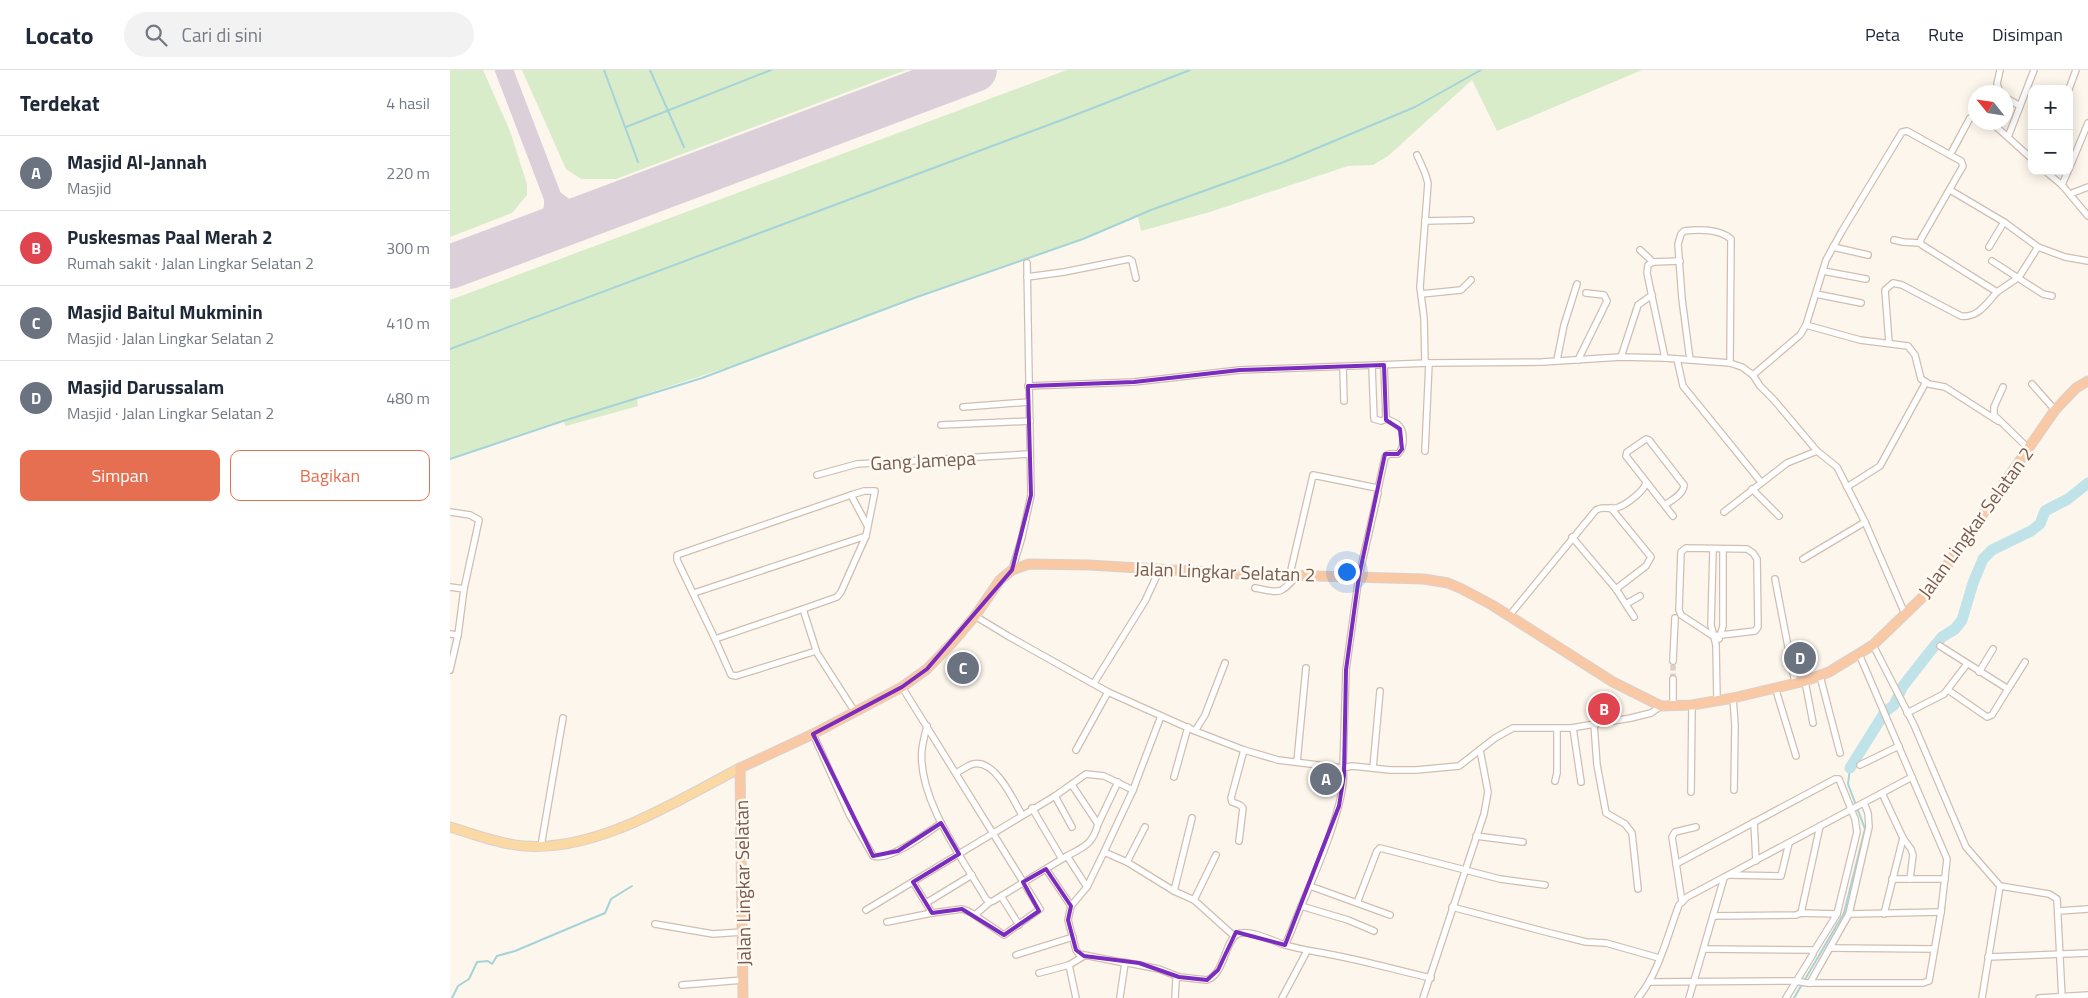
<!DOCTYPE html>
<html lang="id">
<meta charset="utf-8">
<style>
:root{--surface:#fff;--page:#f2f2f3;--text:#1f2937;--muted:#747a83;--line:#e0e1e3;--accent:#e76f51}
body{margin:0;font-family:"Titillium Web",sans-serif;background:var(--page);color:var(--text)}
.controls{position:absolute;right:15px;top:15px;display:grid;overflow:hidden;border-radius:10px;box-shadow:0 2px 12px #0003}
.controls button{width:45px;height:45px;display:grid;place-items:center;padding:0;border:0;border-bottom:1px solid var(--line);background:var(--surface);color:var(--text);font:25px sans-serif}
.compass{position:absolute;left:1518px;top:15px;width:45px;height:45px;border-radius:50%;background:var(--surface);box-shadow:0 2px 12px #0003;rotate:300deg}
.you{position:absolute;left:896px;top:501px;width:18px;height:18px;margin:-12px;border:4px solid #fff;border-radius:50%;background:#1a73e8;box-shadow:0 0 0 8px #1a73e833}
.badge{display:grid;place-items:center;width:32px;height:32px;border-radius:50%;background:var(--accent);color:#fff;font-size:16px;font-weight:700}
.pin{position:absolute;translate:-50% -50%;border:2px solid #fff;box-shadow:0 1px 5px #0006}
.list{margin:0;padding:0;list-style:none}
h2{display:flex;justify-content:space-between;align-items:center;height:65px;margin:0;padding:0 20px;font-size:21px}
h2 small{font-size:16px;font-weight:400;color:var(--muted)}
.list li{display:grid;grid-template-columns:32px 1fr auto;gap:15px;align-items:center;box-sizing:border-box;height:75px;padding:0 20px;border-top:1px solid var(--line)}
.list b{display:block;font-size:19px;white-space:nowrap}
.list p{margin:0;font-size:16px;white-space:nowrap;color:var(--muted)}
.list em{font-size:16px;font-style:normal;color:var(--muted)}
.actions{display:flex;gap:10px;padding:15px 20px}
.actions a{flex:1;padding:11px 0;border:1px solid var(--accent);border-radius:10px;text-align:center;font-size:18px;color:var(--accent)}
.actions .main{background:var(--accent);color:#fff}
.icon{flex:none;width:28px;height:28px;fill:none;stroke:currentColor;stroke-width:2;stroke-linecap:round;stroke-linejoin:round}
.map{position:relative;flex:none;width:1638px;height:928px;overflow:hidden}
header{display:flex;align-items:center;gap:30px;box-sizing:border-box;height:70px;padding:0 25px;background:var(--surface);border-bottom:1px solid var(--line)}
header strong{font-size:24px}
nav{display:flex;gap:28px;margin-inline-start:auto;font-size:18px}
.search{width:350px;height:45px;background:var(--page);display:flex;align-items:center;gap:12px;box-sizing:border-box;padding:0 18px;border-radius:28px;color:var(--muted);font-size:19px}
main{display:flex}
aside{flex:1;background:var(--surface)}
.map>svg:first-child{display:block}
.green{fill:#d8ecc9}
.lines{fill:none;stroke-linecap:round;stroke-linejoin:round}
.stream{stroke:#a5d3da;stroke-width:2}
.river{stroke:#bfe3e8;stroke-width:11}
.taxiway{stroke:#dbcfda;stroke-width:18}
.runway{stroke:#dbcfda;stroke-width:44}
.minor-tunnel{stroke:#dcd0c4;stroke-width:5.5;stroke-dasharray:5.5 3;stroke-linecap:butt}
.minor-casing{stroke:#d1beb0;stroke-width:8}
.primary-casing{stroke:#dad1cd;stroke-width:11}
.trunk-casing{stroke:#dad1cd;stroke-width:11}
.minor{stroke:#fff;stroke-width:5.5}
.primary{stroke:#fbd9a5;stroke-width:9}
.trunk{stroke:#f9c8a4;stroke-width:9}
.marked{fill:none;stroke:#7b2cbf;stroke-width:4;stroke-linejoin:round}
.labels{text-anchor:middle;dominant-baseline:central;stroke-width:5;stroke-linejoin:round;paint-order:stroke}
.street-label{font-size:19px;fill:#7a5c4d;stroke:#fffaf3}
</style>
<header>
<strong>Locato</strong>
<div class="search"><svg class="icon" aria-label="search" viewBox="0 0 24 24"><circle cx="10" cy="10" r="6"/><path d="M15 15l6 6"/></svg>Cari di sini</div>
<nav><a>Peta</a><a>Rute</a><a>Disimpan</a></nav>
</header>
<main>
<aside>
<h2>Terdekat<small>4 hasil</small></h2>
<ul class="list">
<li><span class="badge" style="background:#6b7280">A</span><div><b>Masjid Al-Jannah</b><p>Masjid</p></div><em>220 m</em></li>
<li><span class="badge" style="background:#e0444e">B</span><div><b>Puskesmas Paal Merah 2</b><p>Rumah sakit · Jalan Lingkar Selatan 2</p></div><em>300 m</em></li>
<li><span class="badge" style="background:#6b7280">C</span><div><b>Masjid Baitul Mukminin</b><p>Masjid · Jalan Lingkar Selatan 2</p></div><em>410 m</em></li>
<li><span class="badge" style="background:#6b7280">D</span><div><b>Masjid Darussalam</b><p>Masjid · Jalan Lingkar Selatan 2</p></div><em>480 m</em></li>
</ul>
<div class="actions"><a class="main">Simpan</a><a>Bagikan</a></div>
</aside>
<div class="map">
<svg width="1638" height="928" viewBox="0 0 1638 928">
<rect width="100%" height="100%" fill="#fdf6ec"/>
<!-- green -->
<g class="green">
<path d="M0,0H33L60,61L77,114V125L62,143L0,167Z"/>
<path d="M72,0H456L166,109H131L116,99Z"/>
<path d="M617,0H1192L1047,61L1022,10L938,86L923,95L898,96L760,142L691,161L688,147L633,169L467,227L321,283L187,327L188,336L116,356L113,351L0,389V230Z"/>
</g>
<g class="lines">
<!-- stream -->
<g class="stream">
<path d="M154,0L188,92"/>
<path d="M200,0L234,77"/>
<path d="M176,57L321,0"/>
<path d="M0,279L625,45L740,0"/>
<path d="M0,389L113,351L252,308L467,227L633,169L701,140L834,92L965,37L1031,0"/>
<path d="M2,928L8,916L19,909L27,892L38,891L42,894L47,886L65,881L155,843L161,829L182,816"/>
<path d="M1344,928L1394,843L1415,759L1398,714L1400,698"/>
</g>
<!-- river -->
<path class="river" d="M1400,698L1435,642L1444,635L1453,616L1478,584L1492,567L1505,559L1512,550L1523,513L1533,489L1542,480L1581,461L1590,454L1595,441L1618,429L1638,413"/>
<!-- taxiway -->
<g class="taxiway">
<path d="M54,0L103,128L119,140L137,146"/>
<path d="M88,164C99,153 104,143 103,128"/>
</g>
<!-- runway -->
<path class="runway" d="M0,197L525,0"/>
<!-- minor-tunnel -->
<path class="minor-tunnel" d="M1223,609V591"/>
<!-- minor casing -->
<g class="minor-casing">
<g id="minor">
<path d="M1619,19L1626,0"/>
<path d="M1550,22L1547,14L1550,0"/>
<path d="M1556,28L1570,36"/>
<path d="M1541,52L1582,89"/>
<path d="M1558,67L1584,0"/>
<path d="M967,85L975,103L978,113L970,217L974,248L975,293"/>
<path d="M1500,85L1520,48L1526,45"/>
<path d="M1619,99L1638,53"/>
<path d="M1595,101L1612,115L1638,146"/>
<path d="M1612,115L1618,101"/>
<path d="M1500,120L1554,152L1539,177"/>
<path d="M1620,124L1638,117"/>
<path d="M975,151L1021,150"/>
<path d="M1554,152L1588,177"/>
<path d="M1444,170L1453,172L1470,173"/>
<path d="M1383,177L1418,185"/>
<path d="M1190,180L1203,192L1230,191"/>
<path d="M1542,191L1593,224L1602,226"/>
<path d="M1203,192L1198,195L1197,203L1215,288"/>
<path d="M1373,201L1416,209"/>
<path d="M577,207L614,202L679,189L682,191L686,208"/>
<path d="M971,224L1011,220L1021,210"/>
<path d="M1366,224L1411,233"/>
<path d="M1356,255L1410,270L1458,276L1465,285L1471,309L1479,314L1495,317L1548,351"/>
<path d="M1439,273L1435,220L1443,213L1452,215L1511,246C1528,248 1537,233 1547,222"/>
<path d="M1171,287L1188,235L1202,225"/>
<path d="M1227,289L1233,316L1311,412"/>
<path d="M1107,290L1114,255L1127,214"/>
<path d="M1128,290L1157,231L1154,225L1136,223"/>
<path d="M1240,290L1232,229L1228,174L1231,164L1234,161C1248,159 1270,159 1281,169L1280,293"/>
<path d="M922,296L924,349L931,351L937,349"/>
<path d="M893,297L894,331"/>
<path d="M1303,305L1350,265L1356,255L1376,190L1392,161L1452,62L1457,61L1511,91L1513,96L1471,169L1470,173L1472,175L1547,222L1569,207L1588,177L1615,187L1638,191"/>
<path d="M1582,314L1605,340"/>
<path d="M578,316L684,312L790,300L979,293L1092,292L1171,287L1215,288L1280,293L1292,297L1303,305L1310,316L1324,330L1367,381L1387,397L1415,452L1455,544"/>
<path d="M1553,317L1544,337V345L1578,378"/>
<path d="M513,337L579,332"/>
<path d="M491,355L580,351"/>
<path d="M975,381L979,293"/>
<path d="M367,405L407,394L580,384"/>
<path d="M1397,417L1430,396L1476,312"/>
<path d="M928,419L935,387L939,384H948C955,377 955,360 947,354C943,351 939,351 936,348L934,295"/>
<path d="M1302,419L1329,446"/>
<path d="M401,425L417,455"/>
<path d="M1215,435C1222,430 1234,424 1234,415L1199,370L1196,369L1177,382L1176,386L1223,446"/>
<path d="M1161,438L1201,487L1196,496L1166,519"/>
<path d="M0,442L20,445L29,450L14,519L8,565L0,600"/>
<path d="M1274,442L1337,393L1367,381"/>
<path d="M1122,467L1166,519L1184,547"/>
<path d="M1236,478L1297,479L1303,483L1307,489L1308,557L1305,561L1263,566L1231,545L1229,540L1231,482Z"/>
<path d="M1263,480L1261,555L1266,575L1267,630"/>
<path d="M1353,489L1415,452"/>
<path d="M562,500L572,467L581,425L577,193"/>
<path d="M840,504L863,405L927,418L928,423L909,506L896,600L893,698L902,696L940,700H966L1009,696L1045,668L1063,658H1121L1181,648L1201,643L1211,636"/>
<path d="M1325,509L1345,613"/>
<path d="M0,517L14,519"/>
<path d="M805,518C832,523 829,525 848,505"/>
<path d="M244,523L416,466"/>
<path d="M1176,534L1190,526"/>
<path d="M353,539L265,569L227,490V485L401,425L414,421H425L416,466L391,522L387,527L353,539L367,583L405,642"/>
<path d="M525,546L558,566L658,622L745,661L794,680L828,690L893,698C898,730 863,808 850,839C845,851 841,863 835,875"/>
<path d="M1059,546L1146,440C1154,435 1161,441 1169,437C1177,434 1194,421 1196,413"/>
<path d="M0,564L8,565"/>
<path d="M265,569L281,605L286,606L366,581"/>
<path d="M1269,569L1273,556V480"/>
<path d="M1423,575L1464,655L1516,777L1550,816L1599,824L1607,829L1612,928"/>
<path d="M1490,576L1558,619L1542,645L1537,647L1498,620"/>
<path d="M1223,591L1225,548"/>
<path d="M1529,602L1543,579"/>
<path d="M1370,606L1390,683"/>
<path d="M1355,611L1363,653"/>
<path d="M644,613L695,531L710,499"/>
<path d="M452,617L590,839L554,865L520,842L512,839L482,843L463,812"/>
<path d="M1325,617L1346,686"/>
<path d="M1558,619L1575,592"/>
<path d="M1283,628L1285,655L1284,720"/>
<path d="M1223,637V609"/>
<path d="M1457,643L1494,624L1517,594"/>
<path d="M1144,654L1147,695L1156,743L1175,754L1182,763L1188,819"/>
<path d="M477,656C475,664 473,671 472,679C467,728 512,788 536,829L540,832L543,831L617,786"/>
<path d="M1123,658L1131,712"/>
<path d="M745,661L755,645L775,593"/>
<path d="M363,664L400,746L423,786C439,792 477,763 491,753"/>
<path d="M626,680L658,622"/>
<path d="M847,692L856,598"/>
<path d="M1410,695L1449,676"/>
<path d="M923,698L930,621"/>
<path d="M506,703C512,700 518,695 523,694C545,689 563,729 572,745"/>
<path d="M724,707L738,657"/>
<path d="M1105,711L1107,703V659"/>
<path d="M622,715L648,754C643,774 634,777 617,786L637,817"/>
<path d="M1241,722L1242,635"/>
<path d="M1432,723L1453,768L1461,779L1463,785L1460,809"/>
<path d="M605,726L622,757"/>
<path d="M582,738L612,789"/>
<path d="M1304,752L1306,791"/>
<path d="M648,754L668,712"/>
<path d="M1026,766L1073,772"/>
<path d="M789,771L793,738L790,735L782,732L781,728L794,680"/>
<path d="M91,776L113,648"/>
<path d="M654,782L677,792L724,821L744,830L784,866"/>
<path d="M677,792L695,757"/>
<path d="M1226,794L1385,709H1389L1405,749L1407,762L1387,844L1364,881"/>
<path d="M596,799L621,836"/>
<path d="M1280,805L1331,806L1339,773"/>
<path d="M1442,809H1495"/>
<path d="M860,816L940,845"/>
<path d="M724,821L742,748"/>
<path d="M551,826L569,855"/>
<path d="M744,830L766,785"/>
<path d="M1232,832L1222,767L1225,762L1246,757"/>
<path d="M476,833L522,805"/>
<path d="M907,833L927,781L930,778L1050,809L1095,815"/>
<path d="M851,836L898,850L924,861"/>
<path d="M1002,837L1096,862L1136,872L1156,873L1209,888"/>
<path d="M416,840L605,726L636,704L654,706L683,720"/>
<path d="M1609,841L1638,839"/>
<path d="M1351,843L1370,756"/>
<path d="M1399,844L1491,842"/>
<path d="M1434,844L1453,768"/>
<path d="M525,845L540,832"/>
<path d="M1263,846L1346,845L1351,843L1387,844"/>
<path d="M437,852L482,843"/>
<path d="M205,854L263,864L292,862"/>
<path d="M1380,878L1484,879"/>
<path d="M1254,879L1362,880L1363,884L1336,928"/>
<path d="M566,885L623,867"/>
<path d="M1538,887L1638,883"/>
<path d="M673,892L709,899L729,907L757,910C775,904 775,869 788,864C797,859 822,870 832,874C851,880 869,882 888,886C919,892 950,901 981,908"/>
<path d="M619,895L626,928"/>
<path d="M589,903L619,895L634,886"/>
<path d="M1200,912L1345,911L1357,913H1473L1479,911L1491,842L1497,789L1409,584"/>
<path d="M1360,913L1399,844L1419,757L1418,743L1414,733"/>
<path d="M232,915L293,910"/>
<path d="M670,927L675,893L629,884L626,880L618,850L621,836L637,817L654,782L683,720L711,646"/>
<path d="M725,928L726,910L729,907"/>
<path d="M832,928L857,881"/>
<path d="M973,928L1034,744L1038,722L1030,680"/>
<path d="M1188,928C1209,902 1217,867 1229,835L1237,827L1462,707"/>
<path d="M1239,928L1274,808"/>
<path d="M1532,928L1550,816"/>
<path d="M1589,928L1638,925"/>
</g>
</g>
<!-- primary casing -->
<g class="primary-casing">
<path id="primary" d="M0,757C24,764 49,774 74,776C148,782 226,731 290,698"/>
</g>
<!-- trunk casing -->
<g class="trunk-casing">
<path id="trunk" d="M293,928L290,698L363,664L452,617L477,599L503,572L525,546L550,510L562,500L579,494L639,495L789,504L974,509L998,513L1012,519L1042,535L1163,612L1211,636L1242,635L1283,628L1355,611L1379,602L1423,575L1480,520L1605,340L1626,318L1638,311"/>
</g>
<!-- minor -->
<use href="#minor" class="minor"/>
<!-- primary -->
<use href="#primary" class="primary"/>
<!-- trunk -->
<use href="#trunk" class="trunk"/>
</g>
<!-- marked area -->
<path class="marked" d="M934,295L936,350L950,359L952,379L948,384H935L909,506L896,600L894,705L889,736L835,875L786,862L768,900L757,910L729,907L689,893L634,886L626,880L618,850L621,836L596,799L573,812L589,841L554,865L512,839L482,843L463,812L509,784L491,753L448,781L423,786L363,664L452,617L477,599L562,500L581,425L578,316L684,312L790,300Z"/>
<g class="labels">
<!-- street labels -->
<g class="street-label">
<text transform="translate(473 390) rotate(-3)">Gang Jamepa</text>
<text transform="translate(1525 452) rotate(-54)">Jalan Lingkar Selatan 2</text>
<text transform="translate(775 501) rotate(2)">Jalan Lingkar Selatan 2</text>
<text transform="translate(292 813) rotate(-91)">Jalan Lingkar Selatan</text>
</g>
</g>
</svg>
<div class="controls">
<button>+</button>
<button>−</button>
</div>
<svg class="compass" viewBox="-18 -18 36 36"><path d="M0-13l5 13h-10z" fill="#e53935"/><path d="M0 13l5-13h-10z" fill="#747a83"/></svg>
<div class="you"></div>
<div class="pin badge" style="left:876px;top:709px;background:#6b7280">A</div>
<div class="pin badge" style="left:1154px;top:639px;background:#e0444e">B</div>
<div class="pin badge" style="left:513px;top:598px;background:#6b7280">C</div>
<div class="pin badge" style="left:1350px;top:588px;background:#6b7280">D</div>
</div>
</main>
